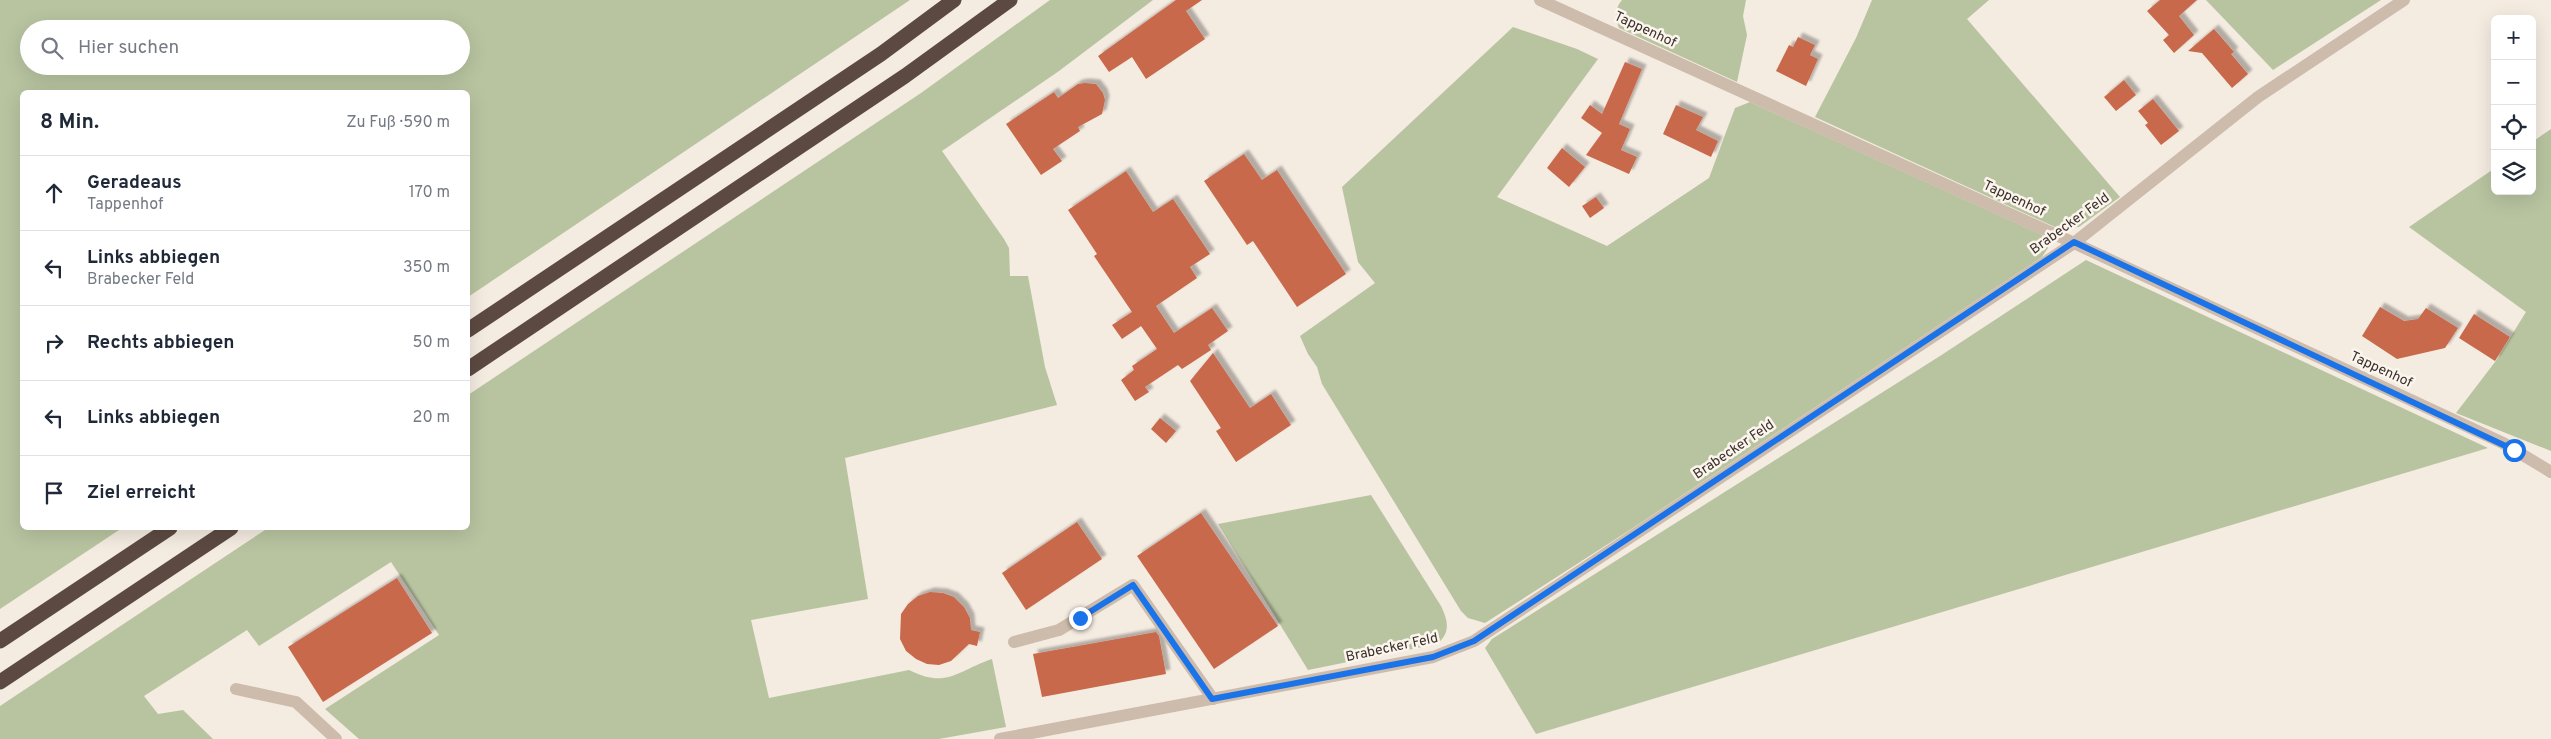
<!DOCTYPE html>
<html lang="de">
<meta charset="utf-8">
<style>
:root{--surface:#fff;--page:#f2f2f3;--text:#1f2937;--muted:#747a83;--line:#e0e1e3}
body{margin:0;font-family:Overpass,sans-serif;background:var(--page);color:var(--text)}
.controls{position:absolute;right:15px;top:15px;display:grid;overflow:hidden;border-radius:8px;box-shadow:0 5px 20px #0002}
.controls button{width:45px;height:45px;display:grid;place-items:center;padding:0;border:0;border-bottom:1px solid var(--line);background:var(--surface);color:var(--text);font:25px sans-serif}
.stop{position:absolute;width:15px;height:15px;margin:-11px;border:4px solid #1a73e8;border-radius:50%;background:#fff}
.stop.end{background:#1a73e8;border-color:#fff;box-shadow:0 1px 5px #0008}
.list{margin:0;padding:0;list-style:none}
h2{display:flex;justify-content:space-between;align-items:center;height:65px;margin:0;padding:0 20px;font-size:21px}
h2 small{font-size:16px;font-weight:400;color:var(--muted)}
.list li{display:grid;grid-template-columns:32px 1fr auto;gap:15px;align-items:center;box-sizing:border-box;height:75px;padding:0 20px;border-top:1px solid var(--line)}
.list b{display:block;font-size:19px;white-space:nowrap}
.list p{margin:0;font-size:16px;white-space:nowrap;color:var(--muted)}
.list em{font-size:16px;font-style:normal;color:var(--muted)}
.icon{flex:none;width:28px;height:28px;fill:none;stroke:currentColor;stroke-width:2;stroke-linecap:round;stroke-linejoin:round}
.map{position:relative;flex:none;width:2551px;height:739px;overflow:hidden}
.search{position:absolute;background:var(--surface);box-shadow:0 5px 20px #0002;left:20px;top:20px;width:450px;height:55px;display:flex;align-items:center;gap:12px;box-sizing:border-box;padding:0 18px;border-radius:28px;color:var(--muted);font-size:19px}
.panel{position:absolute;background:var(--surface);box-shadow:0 5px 20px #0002;left:20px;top:90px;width:450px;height:440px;border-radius:8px}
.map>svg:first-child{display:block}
.green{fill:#b8c4a0;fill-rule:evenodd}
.building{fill:#c8694b;filter:url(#shadow)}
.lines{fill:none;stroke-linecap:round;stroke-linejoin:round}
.minor{stroke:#cdbbac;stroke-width:12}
.highway{stroke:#5c4a42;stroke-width:15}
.route{stroke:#1a73e8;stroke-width:6}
.labels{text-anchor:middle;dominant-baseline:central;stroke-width:5;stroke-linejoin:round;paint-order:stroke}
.street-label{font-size:14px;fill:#3b302b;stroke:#fbf5ee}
</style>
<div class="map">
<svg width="2551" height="739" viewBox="0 0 2551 739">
<defs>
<filter id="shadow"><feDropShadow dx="4.5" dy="-4.5" stdDeviation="1" flood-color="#0004"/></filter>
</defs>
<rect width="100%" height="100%" fill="#f4ebe1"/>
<!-- green -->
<g class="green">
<path d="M0,0H910L468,297V92H22V528H122L0,609ZM29,29H461V66H29Z"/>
<path d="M1050,0H1153L1059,71L942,151L1004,239L1009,248L1010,276H1028L1045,367L1057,405L845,458L868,599L751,620L769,698L909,670C947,689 957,671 992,659L1006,727L939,739H359L325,709L439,635L391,562L259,646L247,630L144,696L158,714L183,710L213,739H0V706L268,528H468V395L921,93Z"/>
<path d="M1622,0H1746L1743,16L1747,35L1737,82L1619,28C1615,17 1614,10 1622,0Z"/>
<path d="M1872,0H1989L1967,19L2120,197L2079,227L2057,228L1815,117L1856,38Z"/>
<path d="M2206,0H2381L2273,70Z"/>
<path d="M1513,27L1577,49L1598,59L1497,197L1607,246L1709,178L1735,108L1750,102L2040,234L2045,237L2048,248L2042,257L1633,528L1485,623L1468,618L1461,611L1322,384L1317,367L1308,354L1300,336L1375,283L1358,262L1342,187Z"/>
<path d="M2551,129V451L2456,413L2495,362L2526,312L2409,227L2495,168V191H2532V142Z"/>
<path d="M2086,260L2488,448L1536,734L1485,648L1492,639L1940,356Z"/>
<path d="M1371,495L1441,606C1448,621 1451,632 1437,644L1308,670L1218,524Z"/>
</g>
<!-- building -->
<g class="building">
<path d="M1176,0H1202L1186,11L1205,39L1146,79L1132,57L1109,72L1098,56Z"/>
<path d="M2160,0H2197L2179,16L2194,35L2174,53L2163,40L2169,35L2147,11Z"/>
<path d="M2214,29L2234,52L2231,54L2248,74L2232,88L2202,53L2188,51Z"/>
<path d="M1798,37L1815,45L1810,55L1818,59L1806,86L1776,71L1789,45L1793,47Z"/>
<path d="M1625,62L1642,69L1619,124L1630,129L1621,150L1637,157L1629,174L1586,155L1602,133L1581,118L1590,105L1602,114Z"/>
<path d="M2124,80L2136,95L2116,111L2104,97Z"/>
<path d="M1085,83L1096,84L1103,93L1105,100L1102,114L1078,127L1080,131L1053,149L1062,161L1041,175L1006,124L1054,92L1058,98L1078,84Z"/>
<path d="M2153,99L2179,131L2161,145L2145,125L2148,123L2138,111Z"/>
<path d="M1676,105L1703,117L1696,130L1718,141L1711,157L1663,134Z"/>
<path d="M1562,148L1585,167L1569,187L1547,168Z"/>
<path d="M1244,154L1262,180L1277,170L1346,274L1297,307L1253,241L1247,245L1204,181Z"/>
<path d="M1126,171L1153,212L1173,199L1210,254L1190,267L1197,278L1156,306L1174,333L1212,308L1228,331L1208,345L1211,350L1182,369L1178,365L1145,387L1149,392L1135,401L1121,380L1134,370L1132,366L1157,349L1141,326L1122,339L1112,325L1132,312L1094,256L1097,254L1068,210Z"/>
<path d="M1596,197L1604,208L1590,218L1582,206Z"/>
<path d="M2380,307L2404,321L2418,319L2426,308L2458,328L2445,348L2397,359L2362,336Z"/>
<path d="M2474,314L2510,337L2495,361L2459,338Z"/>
<path d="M1213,353L1250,408L1271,394L1291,425L1236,462L1216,431L1221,428L1190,381Z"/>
<path d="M1160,418L1176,431L1166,443L1151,429Z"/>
<path d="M1201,513L1278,626L1214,669L1137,556Z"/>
<path d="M1077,522L1102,559L1026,610L1002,573Z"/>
<path d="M397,578L432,633L323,702L288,647Z"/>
<path d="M930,592L943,593L954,597L964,607L970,618L971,630L980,632L977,646L969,644L951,661L939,665L927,664L916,659L906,651L900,639L901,614L908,604L918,596Z"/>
<path d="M1156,632L1159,636L1166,674L1042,697L1033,654Z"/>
</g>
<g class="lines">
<!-- minor -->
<g class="minor">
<path d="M1540,0L2074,243L2503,443L2551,472"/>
<path d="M1014,642L1059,630L1133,585L1213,699"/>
<path d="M236,689L296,702L336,739"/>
<path d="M1000,739L1433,657L1474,641L2074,243L2258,97L2404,0"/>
</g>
<!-- highway -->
<g class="highway">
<path d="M468,330L881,54L954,0"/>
<path d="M468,369L905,76L1010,0"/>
<path d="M0,641L170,528"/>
<path d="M0,682L231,528"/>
</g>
</g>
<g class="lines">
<!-- route -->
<path class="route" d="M1080,618L1133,585L1212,699L1433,657L1474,641L2074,242L2514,450"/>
</g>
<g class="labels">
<!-- street labels -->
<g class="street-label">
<text transform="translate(1645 30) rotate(25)">Tappenhof</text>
<text transform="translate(2014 199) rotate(25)">Tappenhof</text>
<text transform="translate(2070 224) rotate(-36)">Brabecker Feld</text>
<text transform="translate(2381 370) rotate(25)">Tappenhof</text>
<text transform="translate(1734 450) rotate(-34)">Brabecker Feld</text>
<text transform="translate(1392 648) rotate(-12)">Brabecker Feld</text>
</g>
</g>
</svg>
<div class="controls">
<button>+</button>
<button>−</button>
<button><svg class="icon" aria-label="locate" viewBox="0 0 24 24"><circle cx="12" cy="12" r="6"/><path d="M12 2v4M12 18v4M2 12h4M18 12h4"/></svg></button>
<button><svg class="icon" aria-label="layers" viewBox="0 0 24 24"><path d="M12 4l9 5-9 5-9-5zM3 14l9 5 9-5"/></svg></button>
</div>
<div class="stop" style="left:2514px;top:450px"></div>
<div class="stop end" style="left:1080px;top:618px"></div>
<div class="search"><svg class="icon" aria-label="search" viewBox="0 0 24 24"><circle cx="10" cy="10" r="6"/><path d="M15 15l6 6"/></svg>Hier suchen</div>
<section class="panel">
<h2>8 Min.<small>Zu Fuß · 590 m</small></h2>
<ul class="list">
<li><svg class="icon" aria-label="ahead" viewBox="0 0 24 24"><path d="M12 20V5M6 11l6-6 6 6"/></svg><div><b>Geradeaus</b><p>Tappenhof</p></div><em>170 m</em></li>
<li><svg class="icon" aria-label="left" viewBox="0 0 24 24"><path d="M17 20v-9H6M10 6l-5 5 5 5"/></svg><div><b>Links abbiegen</b><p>Brabecker Feld</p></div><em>350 m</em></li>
<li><svg class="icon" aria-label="right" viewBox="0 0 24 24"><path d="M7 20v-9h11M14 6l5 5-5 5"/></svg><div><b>Rechts abbiegen</b></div><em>50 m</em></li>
<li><svg class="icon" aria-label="left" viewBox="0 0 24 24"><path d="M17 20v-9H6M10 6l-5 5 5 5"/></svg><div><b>Links abbiegen</b></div><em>20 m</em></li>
<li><svg class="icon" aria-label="arrive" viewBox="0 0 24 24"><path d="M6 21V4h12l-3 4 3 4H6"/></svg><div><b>Ziel erreicht</b></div></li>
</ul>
</section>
</div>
